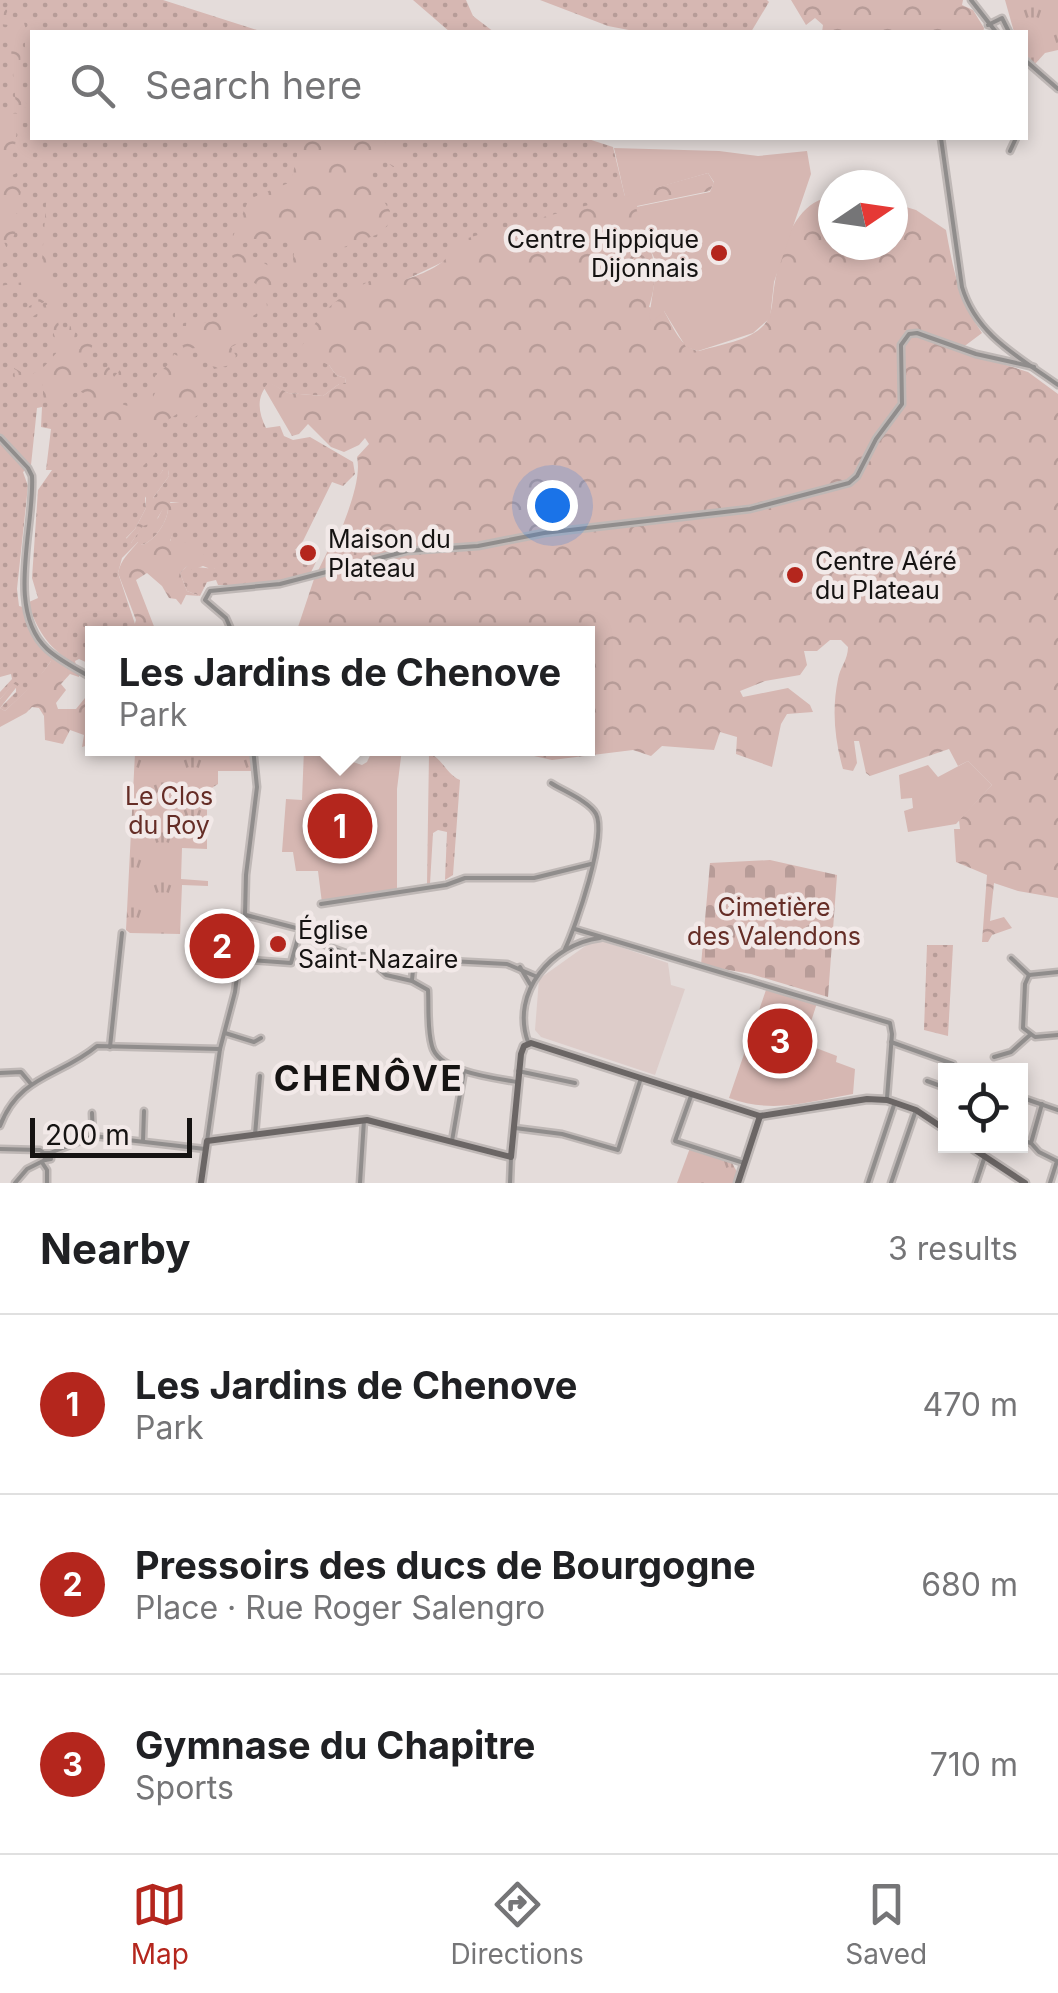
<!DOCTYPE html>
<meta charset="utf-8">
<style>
:root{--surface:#fff;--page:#f6f6f6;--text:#202124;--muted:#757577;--line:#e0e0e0;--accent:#b4261d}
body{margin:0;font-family:Inter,sans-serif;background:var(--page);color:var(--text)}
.controls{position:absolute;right:30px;bottom:30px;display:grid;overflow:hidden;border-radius:0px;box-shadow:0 5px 15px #0003}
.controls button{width:90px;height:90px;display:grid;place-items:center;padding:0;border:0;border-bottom:2px solid var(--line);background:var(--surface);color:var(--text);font:50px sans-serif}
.compass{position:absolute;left:818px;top:170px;width:90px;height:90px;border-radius:50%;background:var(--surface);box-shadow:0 5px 15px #0003;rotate:77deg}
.scale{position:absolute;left:30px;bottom:25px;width:162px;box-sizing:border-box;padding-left:10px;border:5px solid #151312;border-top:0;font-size:28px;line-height:35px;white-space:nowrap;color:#151312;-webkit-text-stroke:8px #f2e9e8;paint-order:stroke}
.you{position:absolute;left:552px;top:505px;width:35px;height:35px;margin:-25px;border:8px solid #fff;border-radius:50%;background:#1a73e8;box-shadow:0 0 0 15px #1a73e833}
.badge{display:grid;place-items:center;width:65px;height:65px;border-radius:50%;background:var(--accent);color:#fff;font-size:32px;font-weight:700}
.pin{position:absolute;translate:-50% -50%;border:5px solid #fff;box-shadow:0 2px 10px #0006}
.popup{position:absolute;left:85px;top:626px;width:510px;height:130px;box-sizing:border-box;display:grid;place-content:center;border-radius:0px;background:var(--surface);filter:drop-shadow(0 2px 8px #0005);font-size:32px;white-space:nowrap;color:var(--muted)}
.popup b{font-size:38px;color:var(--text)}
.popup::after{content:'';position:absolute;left:50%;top:100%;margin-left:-20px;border:20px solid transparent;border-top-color:var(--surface)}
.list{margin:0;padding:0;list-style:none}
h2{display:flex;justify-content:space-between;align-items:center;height:130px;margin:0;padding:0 40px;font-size:42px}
h2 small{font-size:32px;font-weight:400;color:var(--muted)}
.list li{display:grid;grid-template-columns:65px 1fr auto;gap:30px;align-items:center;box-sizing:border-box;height:180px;padding:0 40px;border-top:2px solid var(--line)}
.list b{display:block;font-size:38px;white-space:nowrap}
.list p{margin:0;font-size:32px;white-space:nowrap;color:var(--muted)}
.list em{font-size:32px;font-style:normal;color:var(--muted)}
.icon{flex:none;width:55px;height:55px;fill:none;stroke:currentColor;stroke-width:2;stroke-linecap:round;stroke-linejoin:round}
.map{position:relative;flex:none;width:1058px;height:1183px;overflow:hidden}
.search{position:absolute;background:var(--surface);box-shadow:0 5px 15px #0003;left:30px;right:30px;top:30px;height:110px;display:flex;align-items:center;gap:25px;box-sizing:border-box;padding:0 35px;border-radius:0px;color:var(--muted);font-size:38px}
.sheet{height:670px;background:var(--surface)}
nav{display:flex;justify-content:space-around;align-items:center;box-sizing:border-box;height:140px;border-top:2px solid var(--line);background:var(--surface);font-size:28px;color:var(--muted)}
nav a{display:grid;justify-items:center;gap:5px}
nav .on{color:var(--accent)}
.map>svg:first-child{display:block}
.built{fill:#ddccc9}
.grass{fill:url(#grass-dots)}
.forest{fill:url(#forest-crowns)}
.cemetery{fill:url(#cemetery-stones)}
.park{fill:url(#park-tufts)}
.garden{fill:#d6b7b2}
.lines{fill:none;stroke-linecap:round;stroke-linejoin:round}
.street-casing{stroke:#bfb8b6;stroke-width:9}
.secondary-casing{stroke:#bfb8b6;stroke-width:11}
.street{stroke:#908d8c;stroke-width:4}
.secondary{stroke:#6b6665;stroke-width:6}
.poi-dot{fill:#b4261d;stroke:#f2e9e8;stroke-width:4}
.labels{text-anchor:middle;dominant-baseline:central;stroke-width:9;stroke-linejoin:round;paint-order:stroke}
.poi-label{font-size:25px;fill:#151312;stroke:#f2e9e8;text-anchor:start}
.park-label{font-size:25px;fill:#652d26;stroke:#f2e9e8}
.district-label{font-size:35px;font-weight:bold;letter-spacing:2.5px;fill:#151312;stroke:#f2e9e8}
</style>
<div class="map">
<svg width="1058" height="1183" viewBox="0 0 1058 1183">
<defs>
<pattern id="grass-dots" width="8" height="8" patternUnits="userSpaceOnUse" patternTransform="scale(2.5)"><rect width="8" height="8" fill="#d6b7b2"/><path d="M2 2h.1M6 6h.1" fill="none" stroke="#b79c98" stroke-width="1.8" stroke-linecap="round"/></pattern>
<pattern id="forest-crowns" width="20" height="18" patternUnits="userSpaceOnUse" patternTransform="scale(2.5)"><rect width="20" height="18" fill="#d6b7b2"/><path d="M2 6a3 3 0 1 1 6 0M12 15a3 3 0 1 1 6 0" fill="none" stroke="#b79c98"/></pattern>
<pattern id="cemetery-stones" width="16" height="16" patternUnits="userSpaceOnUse" patternTransform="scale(2.5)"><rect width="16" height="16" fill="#d6b7b2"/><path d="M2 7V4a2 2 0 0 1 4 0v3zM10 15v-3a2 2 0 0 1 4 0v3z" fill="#b79c98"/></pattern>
<pattern id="park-tufts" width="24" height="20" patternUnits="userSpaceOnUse" patternTransform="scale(2.5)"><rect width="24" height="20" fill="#d6b7b2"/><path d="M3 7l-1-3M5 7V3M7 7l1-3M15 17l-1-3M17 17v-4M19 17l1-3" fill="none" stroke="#b79c98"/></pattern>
</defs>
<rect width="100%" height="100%" fill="#e4dcda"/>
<!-- built -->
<path class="built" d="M591,942H605L668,963L671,985L685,989L655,1075L541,1037L535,1030L539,979Z"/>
<!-- grass -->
<g class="grass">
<path d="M0,0H163L263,32H32V138H585L613,147L625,197L520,225L401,282L329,365L336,375L345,378L346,384H339L323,396L288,393L269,383C256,397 258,411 266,428L280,426L284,436L293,440L310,437L353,462L355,474L343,486L332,482L303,541L295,550L316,562L310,574L260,585H218L216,580L207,582L200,596L187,591L180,573L187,566L215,569L170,542L180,502H156L153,498L169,476L168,470H163L145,498L146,508L135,529L126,538L131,543L143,525L158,518L163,508L168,509C167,523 154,541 142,545L138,542L122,558L118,573L136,627L131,630L132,633L92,634V665L79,659L75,661L76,665C50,649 39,634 29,606V602L38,598L32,578L38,490L52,470H46L51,429L41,427L42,407L37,408L31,465L23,472L28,486L17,589L19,606L23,607L34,636L57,661H51L36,682L5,711L0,708L16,692V682L0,699V692L12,679L11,674L0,677Z"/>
<path d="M413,0H466L473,16L494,32H450Z"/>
<path d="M540,0H767L769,2L751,32H639L608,26Z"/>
<path d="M429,753C443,759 446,774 460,780L453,875L445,880L447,832L438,830L433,833L430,884L427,885Z"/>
<path d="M927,945H953L948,1036L924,1030Z"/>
</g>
<!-- forest -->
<g class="forest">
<path d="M791,0H963L962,5L973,10L984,28L983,32H822L823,25L815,18L806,25Z"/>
<path d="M0,7L7,10L8,16L23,19L30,45L25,48V41L20,40L21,94L26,103L32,104V108L16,107L9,25L0,24Z"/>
<path d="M0,113L32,114V120L25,123L18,120L15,146L6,152L8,157H15L17,173L10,176L12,185L22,187L16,213L21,216L13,238L4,242L7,249L0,250Z"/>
<path d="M301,138H347L399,144L403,167H393L382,158L368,159L371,181L390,211L389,223L381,233L323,255L293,281L290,277L295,247L290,239H253L242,244L244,251L282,274L284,283L269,294L240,272L228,248L249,199L291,182Z"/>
<path d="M708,173L714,183L710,191L637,206C646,250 664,258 649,307L664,311C673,326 680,348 699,351C718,345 750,341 764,325C773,315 772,301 774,288C779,254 794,199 833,197V245H893V203L916,210L946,230C953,269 959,300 982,333L962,348V351L1028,372L1058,394V898L1018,891L994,883L990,921L1004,917L1012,928L992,935L988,942H982L987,875L956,862L954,829H960L959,820L992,785L968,761L958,766L949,749L870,776L866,773L859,741H854L857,763L853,771L843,769C834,738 832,708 838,679C840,667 848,660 848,647L841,640H830L817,651H804L807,665L800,675L765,681L740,691L743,697L788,688L810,705L813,712L787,714L781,724L772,767L736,754L737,737L720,732L714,750L662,746L651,756L633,750L552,760L502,749L588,748V634L296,633L314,579L334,538H338C346,517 362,479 357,457L369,444L365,438L359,445L344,452L331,447L308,424L299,434L292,436L264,388L269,382L288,393L323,396L339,384H346L345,378L336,375L329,365L299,352C321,308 332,301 375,278L382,277L391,284C417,276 447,268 458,241C541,216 625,197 708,173Z"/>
<path d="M47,190H50L48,238L54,240L51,274L44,302L27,311L25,308L38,302L41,287L38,285L23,292L0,294V286L29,281L12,269L0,276V269L17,262L22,264L21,269L25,272L42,260Z"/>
<path d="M53,290L67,292C64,308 51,316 63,333L69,332L71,318L78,317L72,349H80L82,337L86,335L93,339L92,347L82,359L86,376L93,385L103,380L105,367H109L114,377L120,370L122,373L118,403L131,407L152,399L156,391L155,376L170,363L174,354L196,366L201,388L199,414L186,424L177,414L157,427L161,435L153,441L155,454L138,471L132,468L129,459L143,458L148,451L146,434L135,430L127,438L117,431L109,435L88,426L92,418H99C103,403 91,399 80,391L74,393L63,405L57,400L43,398V382L37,384L33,379L23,382L15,379L14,368L28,376L42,369L59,350L51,325L52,312L45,309L22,323L23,319L48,304Z"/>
<path d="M266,297L267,307L248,319L252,324C247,332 240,344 231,347L236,356L230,365L214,369L206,353L200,356L196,348L184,349L175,329V312H179L182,326H186L187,314L191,315L194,325L223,319L232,309H244L255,298Z"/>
<path d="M163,470H168L169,476L153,498L161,500L168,491L173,496L170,503L180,502L183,506L170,541L194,543L215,569L211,579L208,568L203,566L192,570L187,566L180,573L187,591L200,596L186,595L181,605L176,599L169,598L162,586L147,573L136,580L155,629L161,627L164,633H132L136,620L118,573C121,559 128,554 139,541L142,545C154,541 167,523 168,509H163L155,522L143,526L131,543H127L126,539L135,529L146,508V493Z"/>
<path d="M51,661H57L79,673V677L70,674L61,684L66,690L56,703L58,709H76L85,698L92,699V729L86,733L92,736V744L82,747L84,735L70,730L63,744L45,740L44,716L39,708L32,707L26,713L0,727V699L16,681L19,684L0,708L5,711C22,695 38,680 51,661Z"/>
</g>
<!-- cemetery -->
<path class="cemetery" d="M770,860L837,875L828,997L751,974L701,965L710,863Z"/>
<!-- park -->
<g class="park">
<path d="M1005,0H1058V50L1045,53L1035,64L1026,55V32H1014Z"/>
<path d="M135,753L251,755L254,771H218V784L207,791V849L182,848L181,879L208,881V886L182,885L180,934L130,933L126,930Z"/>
<path d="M690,1148L731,1161L737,1172L733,1183H677Z"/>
</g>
<!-- garden -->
<g class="garden">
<path d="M614,148L719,151L758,156L807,151L811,174L774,282L770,318L753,333L698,351L686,347L664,311L652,322L649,318L657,264L642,231L636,207L710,192L714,182L708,173L625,197Z"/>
<path d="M304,749H314L362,765L367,762L373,749H402L397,789V890L322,903L318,871H296L293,852H282L286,799L302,800Z"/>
<path d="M968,761L992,785L956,824L908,832L904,811L913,808L912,798L901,799L899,775L928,765L938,777Z"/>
<path d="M767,987L817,1003L807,1034L816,1048L837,1056L836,1062L855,1069L853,1094C807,1102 773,1114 729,1098Z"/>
</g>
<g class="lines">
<!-- street casing -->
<g class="street-casing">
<g id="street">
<path d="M971,0L996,32"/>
<path d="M988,25L1002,18L1009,32"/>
<path d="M1026,61L1058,89"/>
<path d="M941,138L962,287C976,335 1019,357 1058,385"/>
<path d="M1010,151L1016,138"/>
<path d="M0,438L28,468L32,476C35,526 5,610 47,649C60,661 77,669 92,678"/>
<path d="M233,634L226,618L205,600L210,591L280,584L407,551L478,546L544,533L750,509L849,483L857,476L876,439L902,404L901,345L909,334L917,333L976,354L1034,367"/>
<path d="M551,783C563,791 589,801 596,814C607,836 576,926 565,949"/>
<path d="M321,904L446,885L465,878H534L591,864"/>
<path d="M246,915L300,929L329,947L354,956L507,964L535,976"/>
<path d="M575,929L890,1023L892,1034L887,1098"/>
<path d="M367,958L386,975L412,981L428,990C429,1007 427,1029 432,1046C438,1072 495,1078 517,1082"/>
<path d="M1011,958L1029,975"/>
<path d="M239,959L291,963L300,931"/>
<path d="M520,967L530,984"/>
<path d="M1029,975L1025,984L1023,1028L1035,1037L1058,1035"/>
<path d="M1029,975L1058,972"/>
<path d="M412,980L414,960"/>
<path d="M225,1033L254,1042L261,1038"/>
<path d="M528,1042C510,992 552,944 600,938"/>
<path d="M891,1042L953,1064L952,1070"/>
<path d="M110,1047L122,933"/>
<path d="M994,1057L1011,1052L1030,1035"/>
<path d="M518,1071L575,1083"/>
<path d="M0,1073L21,1072L31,1084"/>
<path d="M927,1081L946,1088"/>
<path d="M691,1096L675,1141L744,1163"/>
<path d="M1020,1097L1058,1110"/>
<path d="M1042,1104L1031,1143L1039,1152L1057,1161L1050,1183"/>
<path d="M92,1113L93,1136"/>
<path d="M0,1126C19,1075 60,1077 97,1046L220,1049"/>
<path d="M515,1128L562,1134L618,1150L641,1078"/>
<path d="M255,1135L260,1076"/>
<path d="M1020,1140L1031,1143"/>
<path d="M143,1141L144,1111"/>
<path d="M207,1141L220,1049L235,992L245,915L246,875L257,787L253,748"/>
<path d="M452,1141L464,1071"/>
<path d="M0,1149L40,1150L44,1153"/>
<path d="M50,1153H44L45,1160L51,1159L50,1153L93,1136L205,1149"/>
<path d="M43,1164L47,1170V1183"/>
<path d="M15,1183L27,1169L45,1160"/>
<path d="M360,1183L364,1120"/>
<path d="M510,1183L511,1158"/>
<path d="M868,1183L895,1102"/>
<path d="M891,1183L916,1110"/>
<path d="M976,1183L985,1156"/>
</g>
</g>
<!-- secondary casing -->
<g class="secondary-casing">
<g id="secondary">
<path d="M969,1146L1025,1183"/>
<path d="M201,1183L207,1141L367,1120L511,1157L521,1054L524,1046L531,1043L760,1116L867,1099L887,1100L916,1110L946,1130"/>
<path d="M738,1183L760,1116"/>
</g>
</g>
<!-- street -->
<use href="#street" class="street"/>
<!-- secondary -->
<use href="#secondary" class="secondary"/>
</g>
<!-- markers -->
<g class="poi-dot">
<circle cx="719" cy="253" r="10"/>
<circle cx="308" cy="553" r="10"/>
<circle cx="795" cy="575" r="10"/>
<circle cx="278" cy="944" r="10"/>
</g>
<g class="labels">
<!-- poi labels -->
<g class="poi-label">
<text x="699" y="239" text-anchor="end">Centre Hippique<tspan x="699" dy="29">Dijonnais</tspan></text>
<text x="328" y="539">Maison du<tspan x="328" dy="29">Plateau</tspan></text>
<text x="815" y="561">Centre Aéré<tspan x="815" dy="29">du Plateau</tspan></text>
<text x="298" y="930">Église<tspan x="298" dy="29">Saint-Nazaire</tspan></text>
</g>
<!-- park labels -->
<g class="park-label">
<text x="169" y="796">Le Clos<tspan x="169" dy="29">du Roy</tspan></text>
<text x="774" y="907">Cimetière<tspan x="774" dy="29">des Valendons</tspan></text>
</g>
<!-- district labels -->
<g class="district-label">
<text x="369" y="1078">CHENÔVE</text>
</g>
</g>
</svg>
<div class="controls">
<button><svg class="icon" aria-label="locate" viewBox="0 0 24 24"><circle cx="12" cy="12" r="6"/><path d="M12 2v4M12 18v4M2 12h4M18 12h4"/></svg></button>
</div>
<svg class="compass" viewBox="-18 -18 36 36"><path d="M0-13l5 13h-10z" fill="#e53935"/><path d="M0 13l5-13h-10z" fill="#757577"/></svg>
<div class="scale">200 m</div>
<div class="you"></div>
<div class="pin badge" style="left:340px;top:826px">1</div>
<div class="popup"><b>Les Jardins de Chenove</b>Park</div>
<div class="pin badge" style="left:222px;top:946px">2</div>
<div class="pin badge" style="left:780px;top:1041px">3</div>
<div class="search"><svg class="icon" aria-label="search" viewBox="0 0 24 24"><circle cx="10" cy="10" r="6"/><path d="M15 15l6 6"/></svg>Search here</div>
</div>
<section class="sheet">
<h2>Nearby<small>3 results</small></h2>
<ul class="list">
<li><span class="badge">1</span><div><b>Les Jardins de Chenove</b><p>Park</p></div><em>470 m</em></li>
<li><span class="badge">2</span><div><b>Pressoirs des ducs de Bourgogne</b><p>Place · Rue Roger Salengro</p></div><em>680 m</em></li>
<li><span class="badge">3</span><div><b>Gymnase du Chapitre</b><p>Sports</p></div><em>710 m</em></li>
</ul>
</section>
<nav>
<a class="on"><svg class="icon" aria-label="map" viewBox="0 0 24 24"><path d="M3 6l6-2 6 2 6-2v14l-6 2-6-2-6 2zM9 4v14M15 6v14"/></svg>Map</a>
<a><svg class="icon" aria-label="directions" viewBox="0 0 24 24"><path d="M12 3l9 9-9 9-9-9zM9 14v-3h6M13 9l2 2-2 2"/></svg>Directions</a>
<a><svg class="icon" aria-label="saved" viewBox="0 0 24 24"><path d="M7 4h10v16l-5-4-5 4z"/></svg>Saved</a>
</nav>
